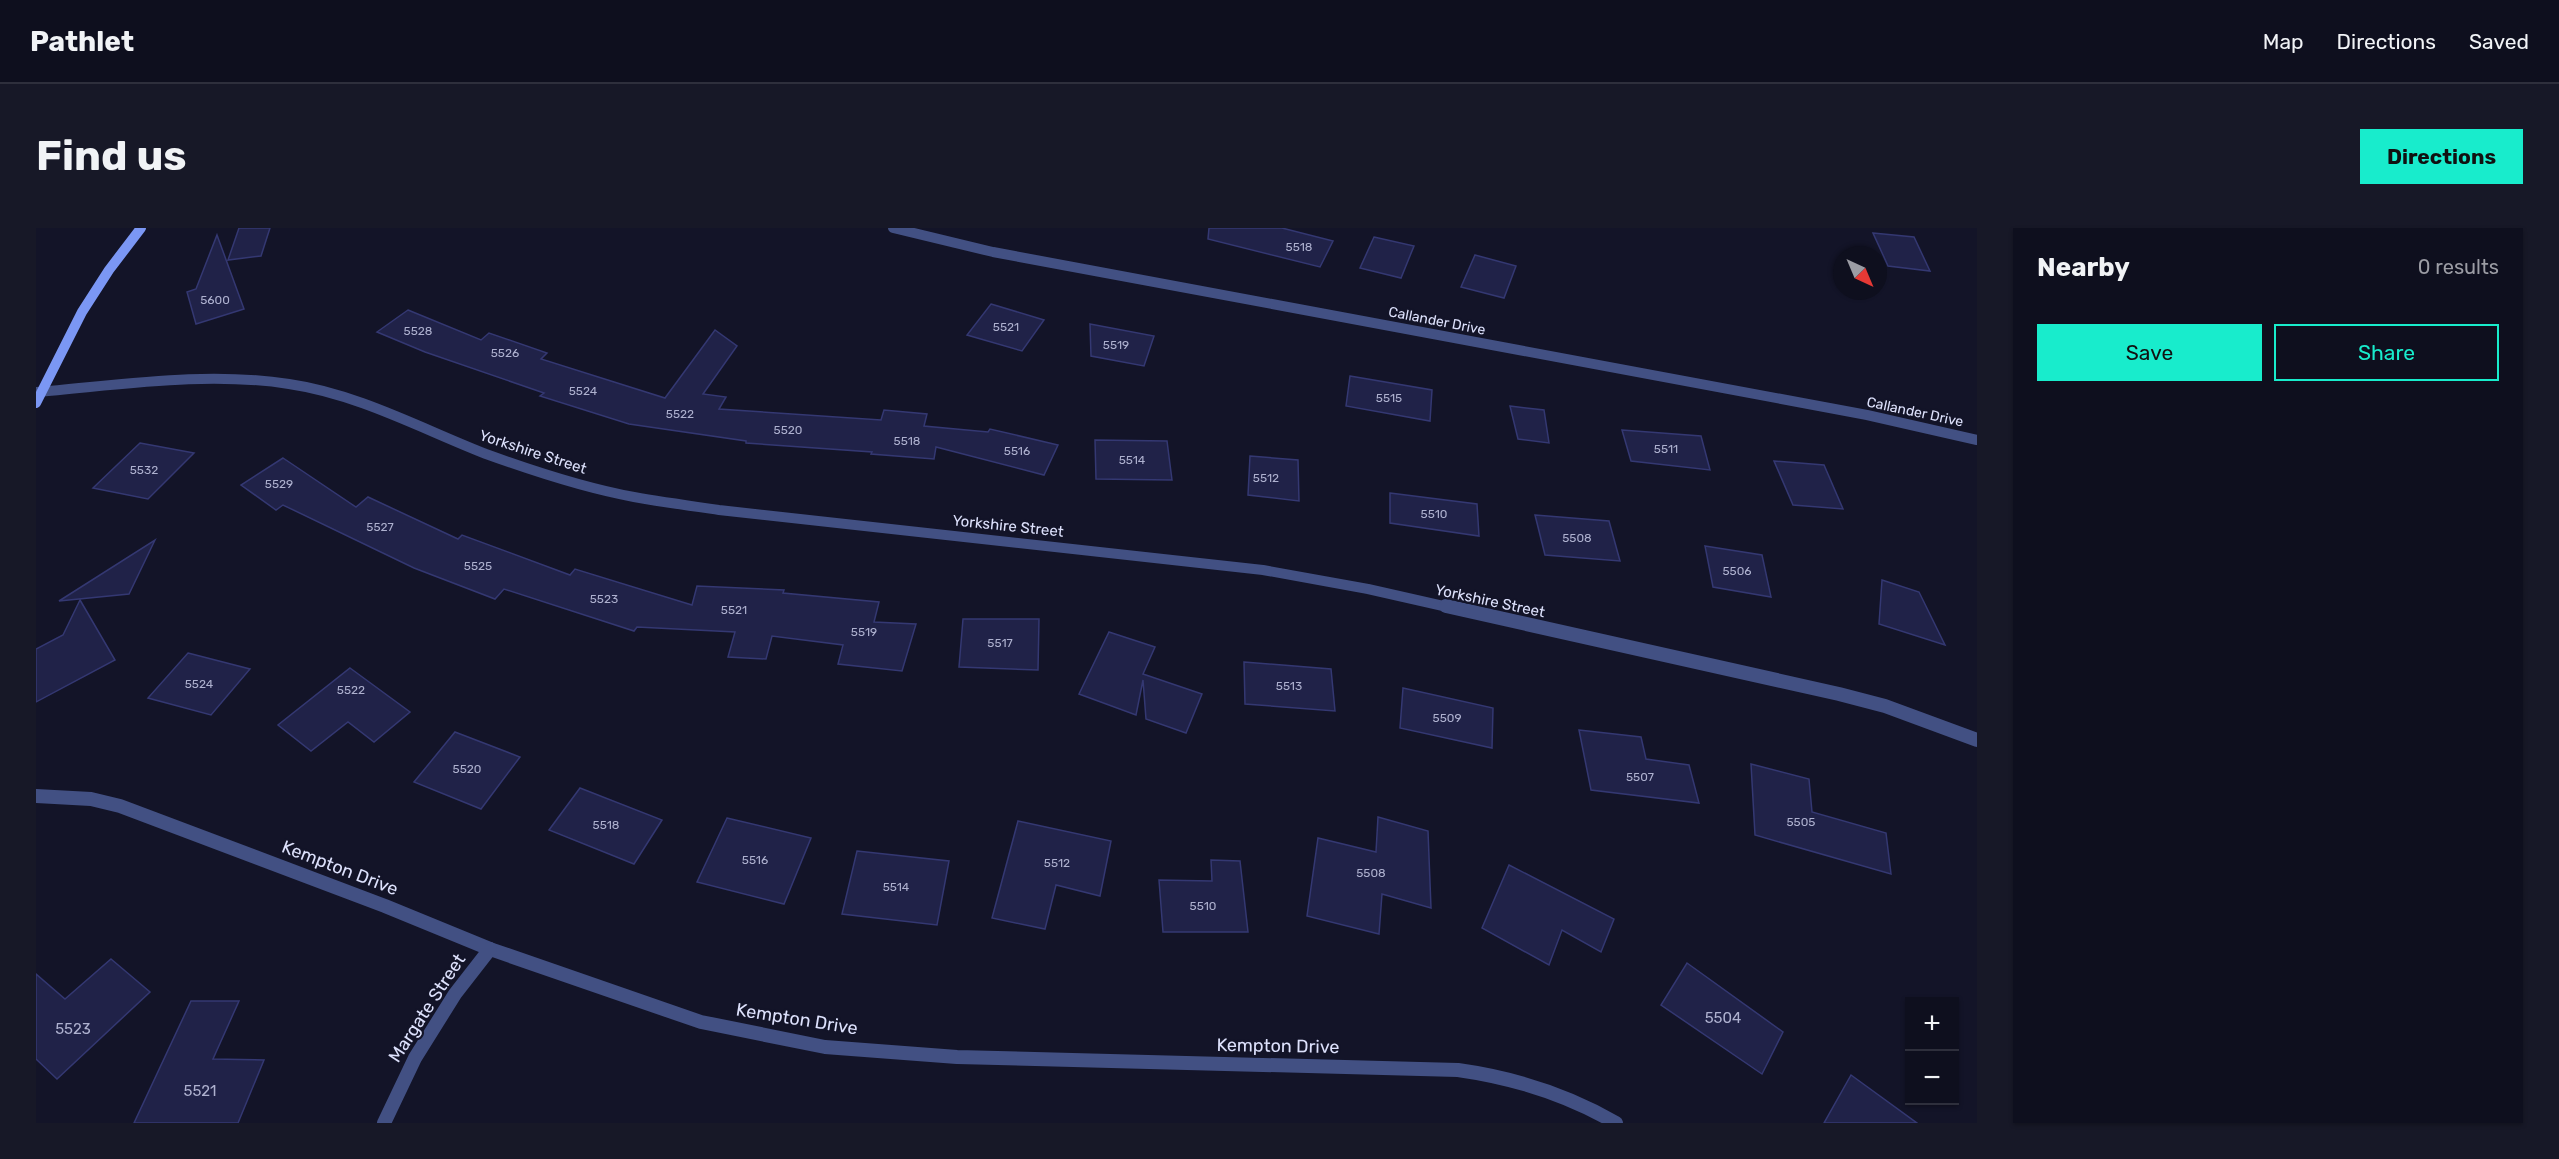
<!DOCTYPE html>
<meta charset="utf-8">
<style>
:root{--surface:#0e0f1e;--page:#171827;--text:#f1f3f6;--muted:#9b9ca4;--line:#2e2f3c;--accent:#18eccc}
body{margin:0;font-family:Rubik,sans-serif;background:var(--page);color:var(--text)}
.controls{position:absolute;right:18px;bottom:18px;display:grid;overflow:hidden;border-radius:0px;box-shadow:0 2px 4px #0004}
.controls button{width:54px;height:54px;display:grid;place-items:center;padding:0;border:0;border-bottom:2px solid var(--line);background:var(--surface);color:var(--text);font:30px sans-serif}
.compass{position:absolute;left:1797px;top:18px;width:54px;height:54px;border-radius:50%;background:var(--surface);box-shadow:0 2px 4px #0004;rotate:136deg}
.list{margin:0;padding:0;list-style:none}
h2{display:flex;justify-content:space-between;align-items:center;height:78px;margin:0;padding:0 24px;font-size:26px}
h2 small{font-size:20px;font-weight:400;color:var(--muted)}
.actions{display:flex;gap:12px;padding:18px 24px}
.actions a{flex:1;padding:14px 0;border:2px solid var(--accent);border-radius:0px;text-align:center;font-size:21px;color:var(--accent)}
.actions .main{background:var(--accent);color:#111}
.map{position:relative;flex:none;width:1941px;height:895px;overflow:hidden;border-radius:0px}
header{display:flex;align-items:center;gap:36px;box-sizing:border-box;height:84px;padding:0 30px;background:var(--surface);border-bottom:2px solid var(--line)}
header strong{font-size:28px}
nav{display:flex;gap:33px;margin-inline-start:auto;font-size:21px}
.intro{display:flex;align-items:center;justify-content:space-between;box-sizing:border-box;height:144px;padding:0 36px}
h1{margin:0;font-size:42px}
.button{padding:15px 27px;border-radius:0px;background:var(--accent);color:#111;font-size:21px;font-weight:700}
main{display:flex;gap:36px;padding:0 36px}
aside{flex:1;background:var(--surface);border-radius:0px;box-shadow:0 2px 4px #0004}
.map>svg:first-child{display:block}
.building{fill:#202248;stroke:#343872;stroke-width:1.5}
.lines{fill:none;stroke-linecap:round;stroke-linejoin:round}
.street-far1{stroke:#425083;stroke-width:10}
.street{stroke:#425083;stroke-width:14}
.secondary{stroke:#7b97f4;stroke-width:10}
.labels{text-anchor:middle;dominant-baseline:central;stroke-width:4.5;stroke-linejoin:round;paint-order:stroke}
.number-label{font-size:12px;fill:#aeb1cf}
.far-street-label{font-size:14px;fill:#dde1fc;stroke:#131428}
.street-label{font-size:15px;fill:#dde1fc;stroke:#131428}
.near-number-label{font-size:15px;fill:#aeb1cf}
.near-street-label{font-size:18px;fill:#dde1fc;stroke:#131428}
</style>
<header>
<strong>Pathlet</strong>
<nav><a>Map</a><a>Directions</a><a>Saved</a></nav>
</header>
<div class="intro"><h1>Find us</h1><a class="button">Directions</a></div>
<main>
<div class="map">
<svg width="1941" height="895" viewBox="0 0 1941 895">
<rect width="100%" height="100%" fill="#131428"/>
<!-- building -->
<g class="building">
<path d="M203,0H234L225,28L192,32Z"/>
<path d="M1173,0H1246L1297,13L1284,39L1172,11Z"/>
<path d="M1837,5L1878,9L1894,43L1852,38Z"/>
<path d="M181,7L208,81L160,96L151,64L160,61Z"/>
<path d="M1338,9L1378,18L1365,50L1324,40Z"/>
<path d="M1439,27L1480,38L1468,70L1425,59Z"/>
<path d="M955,76L1008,92L986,123L931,107Z"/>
<path d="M372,82L445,112L453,105L511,125L505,131L629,170L679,102L701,118L667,166L690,169L683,181L845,192L848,182L891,186L888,198L952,204L954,201L1022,217L1008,247L900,219L898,231L835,226L836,224L710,215V213L593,196L504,168L508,165L389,124L341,104Z"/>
<path d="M1054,96L1118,108L1108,138L1055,128Z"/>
<path d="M1314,148L1396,162L1394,193L1310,178Z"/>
<path d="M1474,178L1508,182L1513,215L1482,211Z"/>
<path d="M1586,202L1665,208L1674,242L1595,233Z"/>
<path d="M1059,212L1131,213L1136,252L1060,251Z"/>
<path d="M104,215L158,225L112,271L57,260Z"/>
<path d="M1214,228L1262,232L1263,273L1212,267Z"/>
<path d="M247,230L320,279L332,269L422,311L426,307L534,347L539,341L656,377L661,358L748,362L747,365L843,374L838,394L880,396L866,443L802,436L807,417L736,408L730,431L692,429L699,404L601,399L598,403L468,361L459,371L378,340L247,277L240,282L205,257Z"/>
<path d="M1738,233L1788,237L1807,281L1757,277Z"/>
<path d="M1354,265L1441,276L1443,308L1354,295Z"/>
<path d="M1499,287L1573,293L1584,333L1509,327Z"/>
<path d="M119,312L93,366L23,373Z"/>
<path d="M1669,318L1726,327L1735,369L1677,359Z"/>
<path d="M1846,352L1883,364L1909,417L1843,396Z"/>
<path d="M44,372L79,432L0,474V421L27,407Z"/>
<path d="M927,391H1003L1002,442L923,439Z"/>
<path d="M1073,404L1119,419L1107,446L1166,466L1150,505L1110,491L1107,452L1100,487L1043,466Z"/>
<path d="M152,425L214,441L175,487L112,470Z"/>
<path d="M1208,434L1295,441L1299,483L1209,476Z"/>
<path d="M314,440L374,484L338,514L312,494L275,523L242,497Z"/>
<path d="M1367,460L1457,480L1456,520L1364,500Z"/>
<path d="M1543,502L1605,509L1610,531L1653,537L1663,575L1555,562Z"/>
<path d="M419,504L484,529L445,581L378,554Z"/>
<path d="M1715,536L1773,551L1776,584L1850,605L1855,646L1719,607Z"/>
<path d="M544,560L626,592L598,636L513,602Z"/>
<path d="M1342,589L1392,603L1395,680L1346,666L1343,706L1271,688L1282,610L1340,624Z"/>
<path d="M691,590L775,610L748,676L661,654Z"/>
<path d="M982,593L1075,613L1064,668L1020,657L1009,701L956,690Z"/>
<path d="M821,623L913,633L901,697L806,686Z"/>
<path d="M1175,632L1204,633L1212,704H1127L1123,652L1176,653Z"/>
<path d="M1473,637L1578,691L1565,724L1526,702L1513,737L1446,700Z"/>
<path d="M75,731L114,764L21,851L0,831V746L29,771Z"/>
<path d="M1651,735L1747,804L1726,846L1625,777Z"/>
<path d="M155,773H203L177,831L228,832L202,895H98Z"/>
<path d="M1815,847L1881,895H1788Z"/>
</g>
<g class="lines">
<!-- street-far1 -->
<g class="street-far1">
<path d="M857,0L957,24L1831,187L1941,212"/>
<path d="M0,164C84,157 170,143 253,156C322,166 386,201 450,226C497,243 548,260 598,269C626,274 655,278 683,282L1227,342L1332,361L1416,380"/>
</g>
<!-- street -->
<g class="street">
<path d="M1410,378L1803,466L1849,478L1941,512"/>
<path d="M0,568L55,571L84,578L349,678L454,721L665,794L789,819L921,829L1422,842C1479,850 1530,866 1580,895"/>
<path d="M348,895L379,830L419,766L454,721"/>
</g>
<!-- secondary -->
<path class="secondary" d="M0,175L46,84L73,42L105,0"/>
</g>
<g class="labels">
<!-- number labels -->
<g class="number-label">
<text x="1263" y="19">5518</text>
<text x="179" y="72">5600</text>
<text x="970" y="99">5521</text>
<text x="382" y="103">5528</text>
<text x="1080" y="117">5519</text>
<text x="469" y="125">5526</text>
<text x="547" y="163">5524</text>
<text x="1353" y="170">5515</text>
<text x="644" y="186">5522</text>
<text x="752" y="202">5520</text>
<text x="871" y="213">5518</text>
<text x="1630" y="221">5511</text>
<text x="981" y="223">5516</text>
<text x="1096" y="232">5514</text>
<text x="108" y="242">5532</text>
<text x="1230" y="250">5512</text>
<text x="243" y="256">5529</text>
<text x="1398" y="286">5510</text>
<text x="344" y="299">5527</text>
<text x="1541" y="310">5508</text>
<text x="442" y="338">5525</text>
<text x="1701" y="343">5506</text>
<text x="568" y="371">5523</text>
<text x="698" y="382">5521</text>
<text x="828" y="404">5519</text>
<text x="964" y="415">5517</text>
<text x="163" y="456">5524</text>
<text x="1253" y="458">5513</text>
<text x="315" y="462">5522</text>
<text x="1411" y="490">5509</text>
<text x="431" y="541">5520</text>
<text x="1604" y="549">5507</text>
<text x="1765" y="594">5505</text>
<text x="570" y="597">5518</text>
<text x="719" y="632">5516</text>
<text x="1021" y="635">5512</text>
<text x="1335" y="645">5508</text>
<text x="860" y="659">5514</text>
<text x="1167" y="678">5510</text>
</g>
<!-- far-street labels -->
<g class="far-street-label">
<text transform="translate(1401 93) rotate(11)">Callander Drive</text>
<text transform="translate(1879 184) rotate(12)">Callander Drive</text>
</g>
<!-- street labels -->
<g class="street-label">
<text transform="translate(497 224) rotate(18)">Yorkshire Street</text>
<text transform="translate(972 298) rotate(6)">Yorkshire Street</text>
<text transform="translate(1454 373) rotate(12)">Yorkshire Street</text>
</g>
<!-- near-number labels -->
<g class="near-number-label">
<text x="1687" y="790">5504</text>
<text x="37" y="801">5523</text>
<text x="164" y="863">5521</text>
</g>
<!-- near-street labels -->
<g class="near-street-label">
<text transform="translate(304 640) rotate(21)">Kempton Drive</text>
<text transform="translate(391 780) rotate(-57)">Margate Street</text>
<text transform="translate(761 791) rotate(9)">Kempton Drive</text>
<text transform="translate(1242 818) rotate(1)">Kempton Drive</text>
</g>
</g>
</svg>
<div class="controls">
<button>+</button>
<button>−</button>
</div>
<svg class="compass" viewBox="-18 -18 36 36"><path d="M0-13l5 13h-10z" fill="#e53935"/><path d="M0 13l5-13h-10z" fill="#9b9ca4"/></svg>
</div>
<aside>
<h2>Nearby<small>0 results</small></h2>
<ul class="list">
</ul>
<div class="actions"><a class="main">Save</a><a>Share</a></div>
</aside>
</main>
